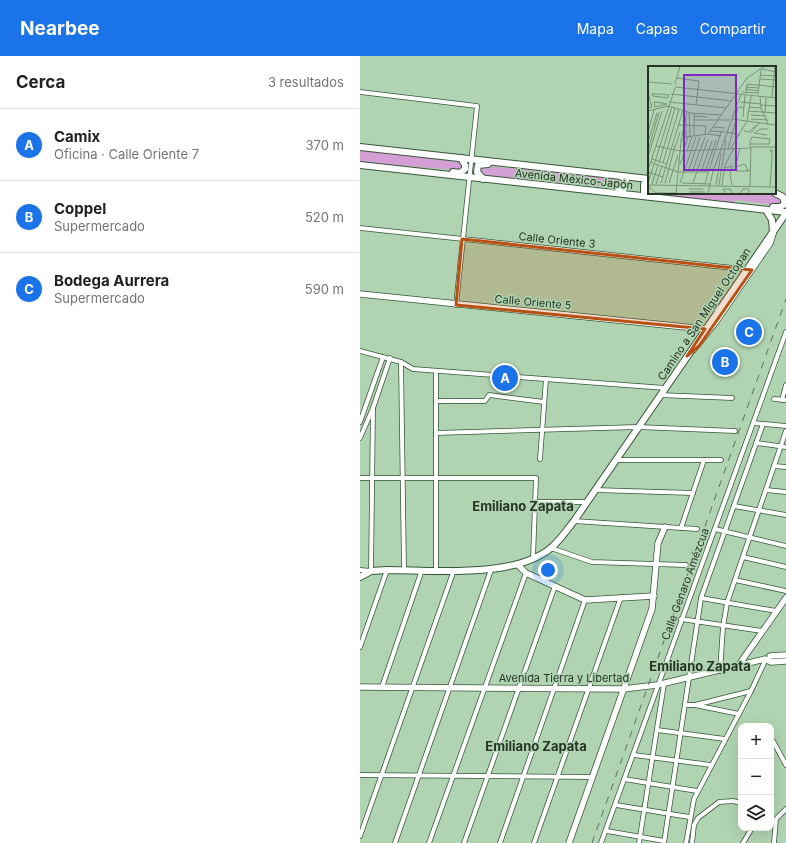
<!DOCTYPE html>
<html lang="es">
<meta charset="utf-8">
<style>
:root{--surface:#fff;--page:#f2f2f2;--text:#202124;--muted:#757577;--line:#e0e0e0;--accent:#1a73e8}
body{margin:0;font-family:Inter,sans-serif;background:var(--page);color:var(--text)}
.controls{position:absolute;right:12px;bottom:12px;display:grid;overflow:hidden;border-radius:8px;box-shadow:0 4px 16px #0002}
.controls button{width:36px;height:36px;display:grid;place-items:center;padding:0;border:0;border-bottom:1px solid var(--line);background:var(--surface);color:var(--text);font:20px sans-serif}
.you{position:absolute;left:188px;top:514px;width:14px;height:14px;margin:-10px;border:3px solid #fff;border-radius:50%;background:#1a73e8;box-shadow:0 0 0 6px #1a73e833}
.badge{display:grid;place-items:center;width:26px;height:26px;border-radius:50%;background:var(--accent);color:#fff;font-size:13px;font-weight:700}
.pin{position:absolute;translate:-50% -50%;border:2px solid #fff;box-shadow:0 1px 4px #0006}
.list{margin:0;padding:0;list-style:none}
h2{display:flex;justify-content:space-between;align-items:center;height:52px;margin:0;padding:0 16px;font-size:17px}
h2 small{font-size:13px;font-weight:400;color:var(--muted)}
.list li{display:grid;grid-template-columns:26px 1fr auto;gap:12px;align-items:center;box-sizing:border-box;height:72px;padding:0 16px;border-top:1px solid var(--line)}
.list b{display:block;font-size:15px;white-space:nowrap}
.list p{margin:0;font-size:13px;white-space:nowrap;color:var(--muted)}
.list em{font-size:13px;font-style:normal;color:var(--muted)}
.icon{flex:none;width:22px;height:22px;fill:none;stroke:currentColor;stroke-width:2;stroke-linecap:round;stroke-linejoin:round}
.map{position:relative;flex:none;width:426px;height:787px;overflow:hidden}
header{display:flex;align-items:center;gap:24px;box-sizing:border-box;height:56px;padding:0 20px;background:var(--accent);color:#fff}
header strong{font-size:19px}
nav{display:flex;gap:22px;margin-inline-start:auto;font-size:14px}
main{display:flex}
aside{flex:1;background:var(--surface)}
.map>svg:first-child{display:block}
.green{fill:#d49fd5}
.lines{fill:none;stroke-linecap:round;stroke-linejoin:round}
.street-casing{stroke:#375739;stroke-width:5.5}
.secondary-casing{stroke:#375739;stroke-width:7}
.primary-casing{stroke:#375739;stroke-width:8}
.street{stroke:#fff;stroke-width:4}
.secondary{stroke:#fff;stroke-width:5.5}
.primary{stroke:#fff;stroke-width:6}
.rail{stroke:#5a715b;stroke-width:1;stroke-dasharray:7 7;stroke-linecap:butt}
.marked{fill:#b85012;fill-opacity:0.2;stroke:#b85012;stroke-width:3;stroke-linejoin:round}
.labels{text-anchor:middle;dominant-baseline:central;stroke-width:3;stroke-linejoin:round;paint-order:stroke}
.street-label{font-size:11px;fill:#263426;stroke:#b0d4b1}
.quarter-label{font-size:13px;font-weight:bold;fill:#263426;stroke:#b0d4b1}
.inset-road{fill:none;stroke:#799479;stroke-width:1}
.view{fill:#7b2cbf;fill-opacity:0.15;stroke:#7b2cbf;stroke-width:2}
.inset-edge{fill:none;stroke:#263426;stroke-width:2}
</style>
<header>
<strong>Nearbee</strong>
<nav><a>Mapa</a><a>Capas</a><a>Compartir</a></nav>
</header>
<main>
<aside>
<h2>Cerca<small>3 resultados</small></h2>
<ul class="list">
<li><span class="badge">A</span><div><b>Camix</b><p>Oficina · Calle Oriente 7</p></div><em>370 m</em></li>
<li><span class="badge">B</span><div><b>Coppel</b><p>Supermercado</p></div><em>520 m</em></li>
<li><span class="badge">C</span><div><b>Bodega Aurrera</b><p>Supermercado</p></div><em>590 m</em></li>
</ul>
</aside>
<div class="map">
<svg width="426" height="787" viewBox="0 0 426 787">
<rect width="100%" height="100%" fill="#b0d4b1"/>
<!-- green -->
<g class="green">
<path d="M0,93L99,104L102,108L101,112L96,114L0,106Z"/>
<path d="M126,110L159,113L163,111L263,122L264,126L263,131L258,132L214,127L211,129L125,120L120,115L122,111Z"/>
<path d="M289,128V137H395L417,139L423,145L420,150L376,144L372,147L289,138L286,137L285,131Z"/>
</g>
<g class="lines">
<!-- street casing -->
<g class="street-casing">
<g id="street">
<path d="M0,36L117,50L96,249"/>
<path d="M0,172L392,214"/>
<path d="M334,294L356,267L411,187L414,177"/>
<path d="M0,295L41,306L53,313L305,332"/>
<path d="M41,306L44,514"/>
<path d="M300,339L372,342"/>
<path d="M414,343L426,344"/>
<path d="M422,344L426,329"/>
<path d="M76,345H125L129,339L184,346"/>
<path d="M0,366L23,301"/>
<path d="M393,367L426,370"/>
<path d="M76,377L278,371L375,375"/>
<path d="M0,382L13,352L30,302"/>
<path d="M396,387L426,391"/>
<path d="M180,403L186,323"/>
<path d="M256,404H361"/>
<path d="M414,410L426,411"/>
<path d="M0,422H176L173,502"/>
<path d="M235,434L333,437"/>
<path d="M406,434L426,436"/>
<path d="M174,446H227"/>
<path d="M374,450L426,459"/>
<path d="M214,465L337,473"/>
<path d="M321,472L344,404"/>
<path d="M355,473L426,490"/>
<path d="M191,492L232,506L326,509"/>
<path d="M383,501L426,511"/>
<path d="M0,514L11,515L13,352"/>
<path d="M76,514V315"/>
<path d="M375,524L426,535"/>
<path d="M341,542L416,555"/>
<path d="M321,563L402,575"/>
<path d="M0,591L27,514"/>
<path d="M360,615L363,571L367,547L426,375"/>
<path d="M22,631L62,514"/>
<path d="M325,649H335L379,658"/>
<path d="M335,649L391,635"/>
<path d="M297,674L365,683"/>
<path d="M413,685L426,709"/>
<path d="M274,699L351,709"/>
<path d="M0,719L232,721"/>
<path d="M264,723L337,735"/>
<path d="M256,749L329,761"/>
<path d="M247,775L304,785"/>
<path d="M0,780L94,514"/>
<path d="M35,787L131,514"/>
<path d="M69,787L166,517"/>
<path d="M104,787L195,530"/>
<path d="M140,787L225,544"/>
<path d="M174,787L261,541"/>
<path d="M241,787L426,276"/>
<path d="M279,787L304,628"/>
<path d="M304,787L341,542L403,368"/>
<path d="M326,787L334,743L391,635L406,603"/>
<path d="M332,787L334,769L338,762L359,746L373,745L381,747"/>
<path d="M383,787L392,772"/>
<path d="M414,787L416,763L426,753"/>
</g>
</g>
<!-- secondary casing -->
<g class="secondary-casing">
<g id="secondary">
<path d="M0,238L345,273"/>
<path d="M157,508L166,517L225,544L294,540"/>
<path d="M410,600L426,599"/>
<path d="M378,610L426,542"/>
<path d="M0,631L263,633L297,629L405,603L411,606L426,605"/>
<path d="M209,787L292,553L298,487L305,471"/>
</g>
</g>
<!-- primary casing -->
<g class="primary-casing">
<g id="primary">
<path d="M0,91L289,123"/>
<path d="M0,109L426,156"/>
<path d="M93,116L100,117L105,113V109L101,102"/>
<path d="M123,123L117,116L118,109L128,108"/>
<path d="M256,134H262L266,131V123L262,121"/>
<path d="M288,140L284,137V128L289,126"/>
<path d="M413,151H420L425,148L423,141L415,137"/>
<path d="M406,154L412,164L413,176"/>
<path d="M0,521L11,515L27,514C72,514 156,523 192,491C200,484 207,474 214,465L426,157"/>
</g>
</g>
<!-- street -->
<use href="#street" class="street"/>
<!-- secondary -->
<use href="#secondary" class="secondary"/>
<!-- primary -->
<use href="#primary" class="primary"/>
<!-- rail -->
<path class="rail" d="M232,787L426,243"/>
</g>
<!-- marked area -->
<path class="marked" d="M102,183L392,214L339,290L327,300L345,273L96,249Z"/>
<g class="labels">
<!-- street labels -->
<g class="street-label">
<text transform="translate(214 123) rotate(6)">Avenida México-Japón</text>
<text transform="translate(197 184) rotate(6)">Calle Oriente 3</text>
<text transform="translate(173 246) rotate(5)">Calle Oriente 5</text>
<text transform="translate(344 258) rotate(-56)">Camino a San Miguel Octopan</text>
<text transform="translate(325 528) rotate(-70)">Calle Genaro Amézcua</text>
<text x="204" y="622">Avenida Tierra y Libertad</text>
</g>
<!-- quarter labels -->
<g class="quarter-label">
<text x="163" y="450">Emiliano Zapata</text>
<text x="340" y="610">Emiliano Zapata</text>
<text x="176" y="690">Emiliano Zapata</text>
</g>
</g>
<!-- overview -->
<g transform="translate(288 10)">
<rect width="128" height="128" fill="#b0d4b1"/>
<path class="inset-road" d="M114,3L128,6M112,9L128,10M28,12L51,15L48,39M112,13L128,14M0,16L24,18M27,18L32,0M27,21L128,32M98,21L111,22M97,23L111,25M94,26L110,27M0,27L4,41L0,42M98,27L99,18L128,21M4,28H12L21,29L20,32L5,30ZM23,28L84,35M110,28L113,4M112,30L113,42L120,58M124,31L127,0M6,36H8L19,38L7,41ZM21,36L78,42M92,36L113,38M113,39L128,40M101,41L113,42M0,45L20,40L43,47L73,49M100,45L128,47M41,46L42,71M117,47L118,32M103,49L118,50M46,50L59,51M88,50L90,41L96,42M95,51L97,29M84,53L128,59M103,53L120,54M46,54H82M30,59L58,60L57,69M65,61L77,62M62,65L77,66M96,65L101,66L108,59M0,66L6,44M79,66L92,69M103,67L112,56M106,67L119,69M107,67L112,63H120M60,68L73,70M46,70V47M38,71V52M33,75L39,45M0,76L9,47M8,80L32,85L103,82M27,81L32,66M102,81V76L104,71L122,73L121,78H102M103,81H128M83,82L99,55L103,30M80,83L88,54M0,85L11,46M35,85L40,71M39,85L44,71M0,91L14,45M4,93L19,98M89,95L92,82M2,96L30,106H61M7,96L24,41M11,97L27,42M15,97L31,43M32,98L37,85M77,102L84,100L82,109L84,119M0,104L27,22M100,105L97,98L87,101L88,105H100L102,104M0,106L15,111M40,106L52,71M44,106L57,71M53,106L64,75M57,106L68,74M0,117L6,98M13,117L35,44M17,117L27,80M21,117L30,89M32,117L48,71M34,117L63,118M45,117L60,73M57,117L73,66M4,118L10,99M8,118L14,100M0,119L128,121M68,119L73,87M71,119L78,74M74,119L77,99L86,82M0,120L8,127H28M122,120L124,93V84H122L124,87M102,121L103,81M41,123H55M41,126H57M28,128L33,75L38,71L60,68L99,12L117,0M60,128L65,105L93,28M78,128L75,123H82L85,128M92,128L95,123H101V128"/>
<path class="view" d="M36,9H88V104H36Z"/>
<rect width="128" height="128" class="inset-edge"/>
</g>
</svg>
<div class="controls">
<button>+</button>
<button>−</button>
<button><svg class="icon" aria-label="layers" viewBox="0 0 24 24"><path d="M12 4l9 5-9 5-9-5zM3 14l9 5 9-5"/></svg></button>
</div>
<div class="you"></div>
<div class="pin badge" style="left:145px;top:322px">A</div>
<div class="pin badge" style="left:365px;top:306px">B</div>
<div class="pin badge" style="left:389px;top:276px">C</div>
</div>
</main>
